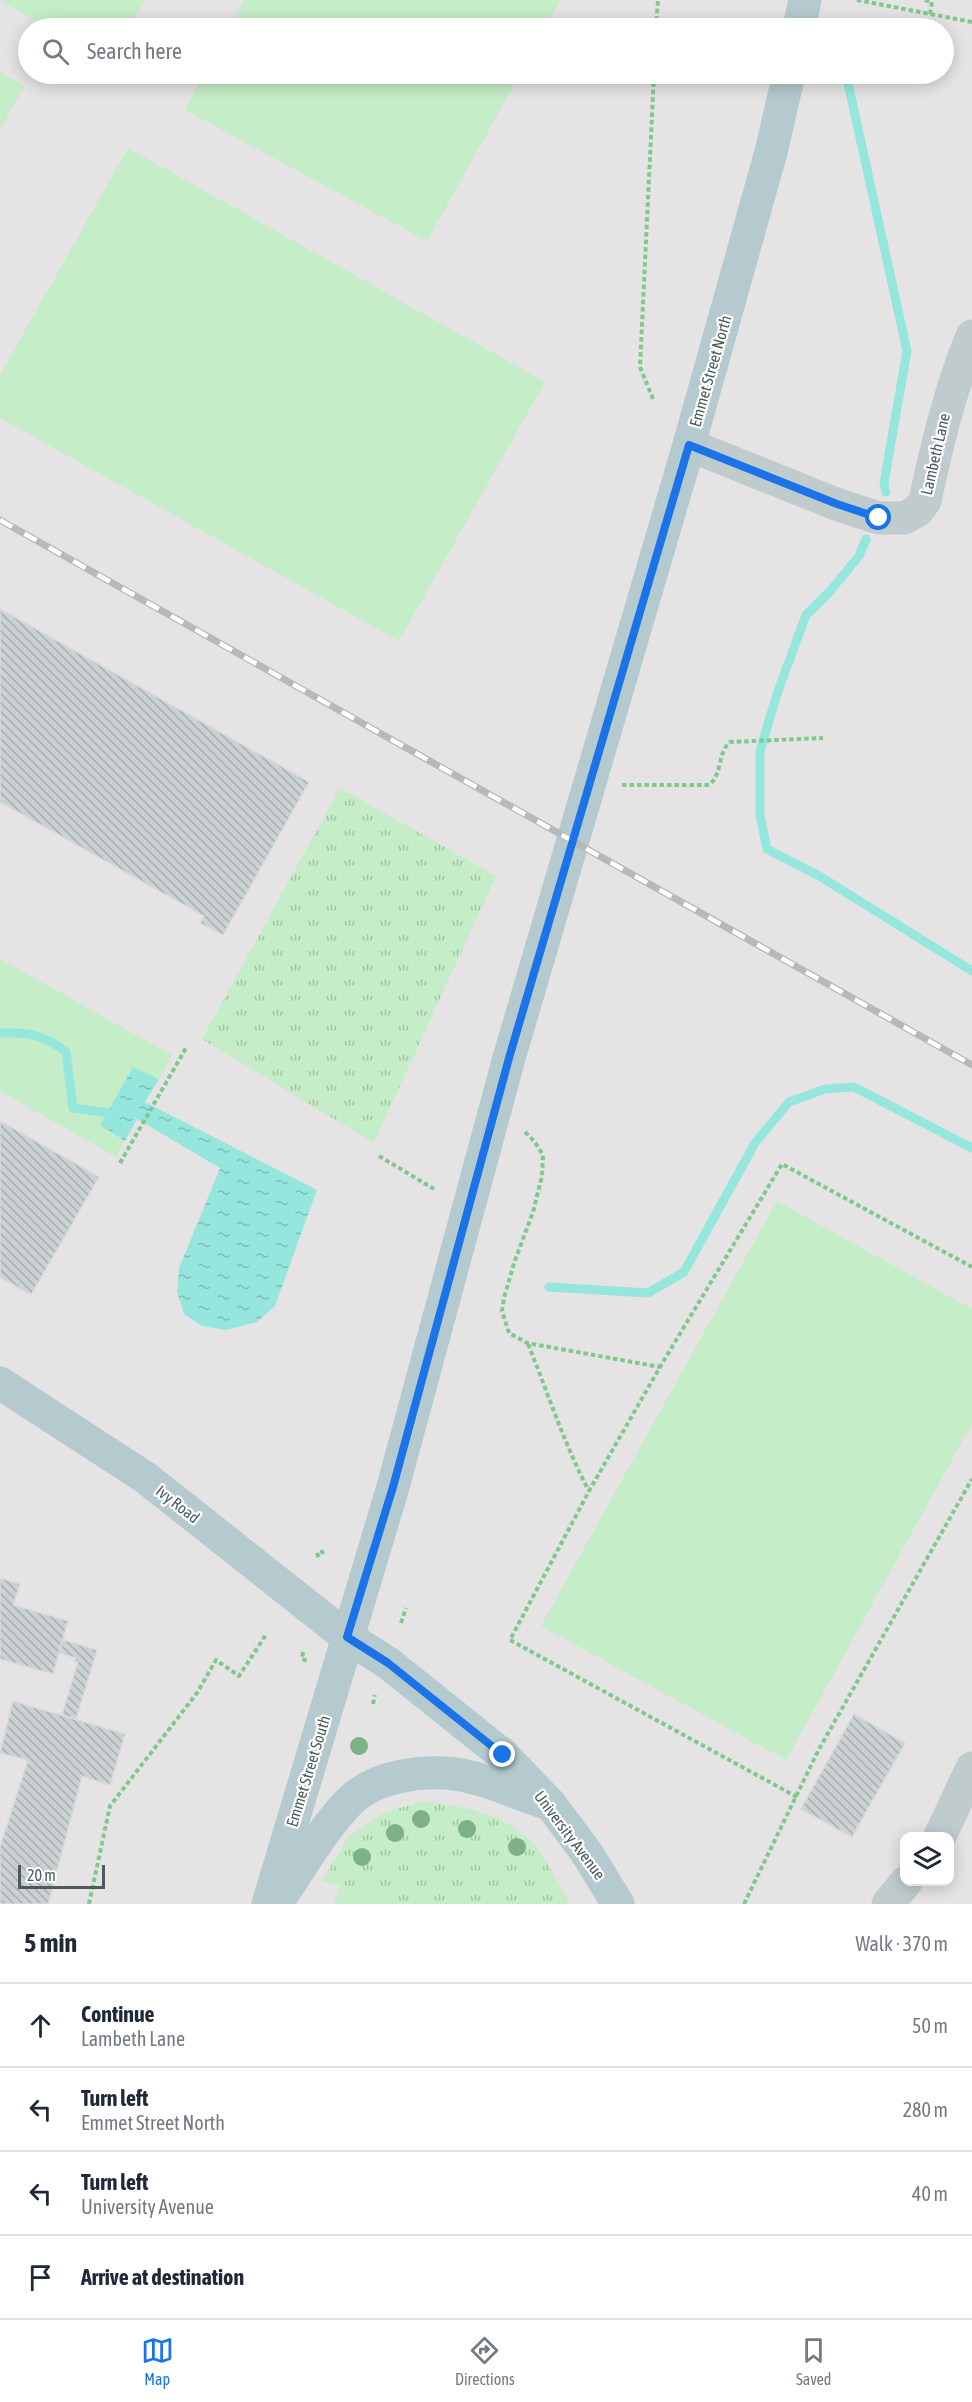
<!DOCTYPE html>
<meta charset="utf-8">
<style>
:root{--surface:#fff;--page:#f2f2f3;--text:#1f2937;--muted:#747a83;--line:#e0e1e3;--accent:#1a73e8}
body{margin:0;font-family:"Asap Condensed",sans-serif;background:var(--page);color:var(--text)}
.controls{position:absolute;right:18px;bottom:18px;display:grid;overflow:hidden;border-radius:12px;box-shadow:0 3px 15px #0003}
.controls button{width:54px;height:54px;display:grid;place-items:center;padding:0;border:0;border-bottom:2px solid var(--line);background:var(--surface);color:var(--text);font:30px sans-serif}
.scale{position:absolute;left:18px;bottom:15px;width:87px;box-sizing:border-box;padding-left:6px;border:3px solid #4b5b5e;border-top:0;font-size:16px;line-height:21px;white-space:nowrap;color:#4b5b5e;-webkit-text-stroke:4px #fff;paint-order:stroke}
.stop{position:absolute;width:18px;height:18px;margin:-14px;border:4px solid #1a73e8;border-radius:50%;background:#fff}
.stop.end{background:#1a73e8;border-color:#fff;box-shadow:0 2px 6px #0008}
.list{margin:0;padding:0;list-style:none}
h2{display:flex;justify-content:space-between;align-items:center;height:78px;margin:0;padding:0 24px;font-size:26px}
h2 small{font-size:20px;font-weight:400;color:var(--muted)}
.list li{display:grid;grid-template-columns:39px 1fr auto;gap:18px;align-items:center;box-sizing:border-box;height:84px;padding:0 24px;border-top:2px solid var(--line)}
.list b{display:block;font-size:22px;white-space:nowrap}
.list p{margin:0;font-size:20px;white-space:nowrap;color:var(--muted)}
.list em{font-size:20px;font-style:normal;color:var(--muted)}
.icon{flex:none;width:33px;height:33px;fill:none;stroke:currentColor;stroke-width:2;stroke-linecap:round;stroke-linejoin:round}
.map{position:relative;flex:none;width:972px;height:1904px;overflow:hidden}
.search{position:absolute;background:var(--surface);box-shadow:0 3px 15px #0003;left:18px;right:18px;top:18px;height:66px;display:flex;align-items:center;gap:15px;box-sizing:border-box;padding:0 21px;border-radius:33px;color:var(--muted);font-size:22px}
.sheet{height:414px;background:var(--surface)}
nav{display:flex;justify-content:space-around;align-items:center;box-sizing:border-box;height:84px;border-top:2px solid var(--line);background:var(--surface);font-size:16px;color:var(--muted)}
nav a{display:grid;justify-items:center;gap:3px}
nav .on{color:var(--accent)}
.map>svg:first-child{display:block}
.education{fill:#e5e3e4;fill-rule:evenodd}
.grass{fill:url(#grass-tufts)}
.green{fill:#c5edc7}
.water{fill:url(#water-ripples)}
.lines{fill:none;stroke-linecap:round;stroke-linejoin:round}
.stream{stroke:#95e7de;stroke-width:9}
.building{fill:url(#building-back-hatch);stroke:#d6dadd;stroke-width:1.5}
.path{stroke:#7fc98c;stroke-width:4;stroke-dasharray:4.5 3;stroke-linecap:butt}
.minor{stroke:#bfcbcd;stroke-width:33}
.primary{stroke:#b4cace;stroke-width:33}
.rail-casing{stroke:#b5b9bb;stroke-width:7}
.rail{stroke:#fff;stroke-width:4.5;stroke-dasharray:14;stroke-linecap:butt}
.tree{fill:#7fb187}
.route{stroke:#1a73e8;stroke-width:8}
.labels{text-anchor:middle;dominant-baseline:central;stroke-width:4.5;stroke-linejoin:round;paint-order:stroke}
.street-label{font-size:16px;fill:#4b5b5e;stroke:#fff}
</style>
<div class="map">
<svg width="972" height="1904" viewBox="0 0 972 1904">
<defs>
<pattern id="grass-tufts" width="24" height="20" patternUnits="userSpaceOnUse" patternTransform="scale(1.5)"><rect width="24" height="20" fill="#c5edc7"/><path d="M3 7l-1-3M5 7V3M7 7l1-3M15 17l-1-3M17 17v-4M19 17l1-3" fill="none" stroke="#a2c3a5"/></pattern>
<pattern id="water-ripples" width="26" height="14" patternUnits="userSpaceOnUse" patternTransform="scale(1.5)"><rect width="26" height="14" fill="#95e7de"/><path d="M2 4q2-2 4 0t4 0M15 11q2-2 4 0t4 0" fill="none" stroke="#7cbeb7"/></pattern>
<pattern id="building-back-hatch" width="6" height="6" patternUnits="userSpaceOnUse" patternTransform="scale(1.5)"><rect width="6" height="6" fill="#ccd1d4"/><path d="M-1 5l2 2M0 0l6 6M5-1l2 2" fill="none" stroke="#a8adaf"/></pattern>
</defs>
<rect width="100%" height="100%" fill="#f4f2f3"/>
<!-- education -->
<path class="education" d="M0,0H972V1904H0ZM28,28H944V74H28ZM904,1836H950V1882H904Z"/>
<!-- grass -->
<g class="grass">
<path d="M340,788L496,876L374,1143L202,1039Z"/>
<path d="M424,1801C464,1807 504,1813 534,1844C546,1858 560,1887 570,1904H334L340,1886L322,1881L349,1836L384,1813Z"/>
</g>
<!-- green -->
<g class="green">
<path d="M0,0H145L129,28H46Z"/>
<path d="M244,0H560L545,28H229Z"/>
<path d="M0,72L25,86L0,129Z"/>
<path d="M204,74H520L427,241L185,110Z"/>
<path d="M128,148L545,382L399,641L0,418V375Z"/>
<path d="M0,959L172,1055L159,1079L132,1068L101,1124L125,1141L116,1157L0,1091Z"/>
<path d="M777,1201L972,1309V1424L786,1760L541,1626Z"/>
<path d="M340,1886L404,1904H334Z"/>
</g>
<!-- water -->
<path class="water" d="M133,1067L159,1079L145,1102L317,1190L275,1306L257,1322L226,1330L202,1326L184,1314L177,1292L179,1268L220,1168L137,1119L125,1141L100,1125Z"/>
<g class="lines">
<!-- stream -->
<g class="stream">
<path d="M846,74L907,351L884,483L886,492"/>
<path d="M866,539L859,556L831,590L806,615L777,694L760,751V815L767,849L821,877L972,971"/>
<path d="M0,1033C27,1032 45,1035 66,1052L73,1108L117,1114"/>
<path d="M549,1287L648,1293L684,1272L755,1143L789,1102L825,1089L854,1087L972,1148"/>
</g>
</g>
<!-- building -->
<g class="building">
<path d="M0,609L309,782L223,935L200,923L204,916L0,802Z"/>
<path d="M0,1121L99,1177L31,1295L0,1277Z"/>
<path d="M0,1578L20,1584L13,1605L68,1621L53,1674L0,1659Z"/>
<path d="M63,1640L97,1650L76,1719L62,1715L78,1662L75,1661L76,1658L59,1653Z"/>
<path d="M13,1701L125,1734L110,1785L82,1776L48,1904H0V1847L28,1760L0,1753Z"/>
<path d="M854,1714L905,1743L852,1837L801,1809Z"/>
</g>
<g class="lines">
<!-- path -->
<g class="path">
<path d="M857,0L972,22"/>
<path d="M925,0L932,2L930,14"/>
<path d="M656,28L658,0"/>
<path d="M653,399L640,367L654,74"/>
<path d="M622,785H709C723,774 717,753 730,742L823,738"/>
<path d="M525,1132L534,1141L543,1155L542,1176L533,1212L514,1263L504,1298L502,1311L509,1333L527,1343L660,1367"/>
<path d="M379,1156L434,1189"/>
<path d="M120,1163L186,1048"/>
<path d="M528,1344C548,1393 564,1444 589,1491"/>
<path d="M321,1550L324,1555"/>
<path d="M317,1553L319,1559"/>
<path d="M401,1623L406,1608"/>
<path d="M303,1652L302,1659L308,1661"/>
<path d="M373,1704L375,1695"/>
<path d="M797,1797L510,1640L589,1491L660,1367L782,1164L972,1267"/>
<path d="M89,1904L110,1806L197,1693L216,1660L239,1676L267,1633"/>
<path d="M744,1904L818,1751L972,1479"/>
</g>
<!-- minor -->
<g class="minor">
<path d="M689,445L836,504L879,518H904L917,511L925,501C937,445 950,390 972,336"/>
<path d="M940,1836L972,1768"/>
<path d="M888,1904L906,1882"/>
</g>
<!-- primary -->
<g class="primary">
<path d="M799,28L805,0"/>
<path d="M0,1383L146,1478L347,1637L388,1663L503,1755L551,1805L586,1852L618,1904"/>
<path d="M279,1900C299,1870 326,1824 351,1800C376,1776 422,1770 455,1774C485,1778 517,1794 546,1803"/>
<path d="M268,1904L393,1487L509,1058L689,445L771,152L789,74"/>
</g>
<!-- rail casing -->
<g class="rail-casing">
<path id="rail" d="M0,520L972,1065"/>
</g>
<!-- rail -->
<use href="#rail" class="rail"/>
</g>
<!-- trees -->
<g class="tree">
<circle cx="359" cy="1746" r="9"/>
<circle cx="421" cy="1819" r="9"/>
<circle cx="467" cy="1829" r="9"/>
<circle cx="395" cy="1833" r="9"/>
<circle cx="517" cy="1847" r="9"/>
<circle cx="362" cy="1857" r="9"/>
</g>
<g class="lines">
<!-- route -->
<path class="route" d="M503,1755L388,1663L347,1637L393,1487L509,1058L689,445L837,504L879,518"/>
</g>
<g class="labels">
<!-- street labels -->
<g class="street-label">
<text transform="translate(710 371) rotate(-74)">Emmet Street North</text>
<text transform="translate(935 454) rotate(-77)">Lambeth Lane</text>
<text transform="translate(178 1504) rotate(38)">Ivy Road</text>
<text transform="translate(308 1771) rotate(-73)">Emmet Street South</text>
<text transform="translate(570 1835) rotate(53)">University Avenue</text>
</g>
</g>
</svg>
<div class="controls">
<button><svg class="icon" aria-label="layers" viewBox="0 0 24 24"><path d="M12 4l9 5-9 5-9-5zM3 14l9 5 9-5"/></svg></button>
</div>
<div class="scale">20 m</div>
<div class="stop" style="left:879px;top:518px"></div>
<div class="stop end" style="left:503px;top:1755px"></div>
<div class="search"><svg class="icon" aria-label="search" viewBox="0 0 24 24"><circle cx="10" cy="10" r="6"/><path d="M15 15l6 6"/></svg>Search here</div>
</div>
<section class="sheet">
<h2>5 min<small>Walk · 370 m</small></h2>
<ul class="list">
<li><svg class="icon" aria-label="ahead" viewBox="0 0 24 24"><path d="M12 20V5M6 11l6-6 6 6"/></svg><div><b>Continue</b><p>Lambeth Lane</p></div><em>50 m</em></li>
<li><svg class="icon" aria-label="left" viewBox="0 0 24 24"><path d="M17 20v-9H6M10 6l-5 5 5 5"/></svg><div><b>Turn left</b><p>Emmet Street North</p></div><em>280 m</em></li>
<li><svg class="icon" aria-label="left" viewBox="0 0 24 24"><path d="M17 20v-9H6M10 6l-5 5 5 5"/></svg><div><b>Turn left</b><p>University Avenue</p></div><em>40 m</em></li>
<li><svg class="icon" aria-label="arrive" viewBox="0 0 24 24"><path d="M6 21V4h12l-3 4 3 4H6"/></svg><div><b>Arrive at destination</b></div></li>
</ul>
</section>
<nav>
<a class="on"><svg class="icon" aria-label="map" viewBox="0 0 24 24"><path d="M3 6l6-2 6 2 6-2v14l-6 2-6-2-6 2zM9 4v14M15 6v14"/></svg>Map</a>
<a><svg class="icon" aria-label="directions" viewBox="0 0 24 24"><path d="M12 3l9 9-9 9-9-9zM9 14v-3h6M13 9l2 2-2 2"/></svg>Directions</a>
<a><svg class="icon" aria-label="saved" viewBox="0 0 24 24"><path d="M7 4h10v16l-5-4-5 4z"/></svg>Saved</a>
</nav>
